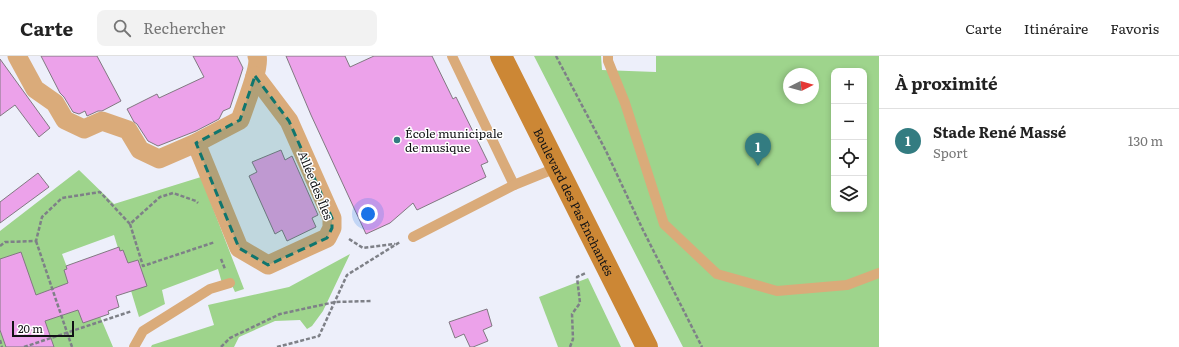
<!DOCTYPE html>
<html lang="fr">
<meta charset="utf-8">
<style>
:root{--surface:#fff;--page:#f2f2f2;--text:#222;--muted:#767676;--line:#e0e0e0;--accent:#337c81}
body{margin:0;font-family:Literata,serif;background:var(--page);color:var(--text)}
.controls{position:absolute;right:12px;top:12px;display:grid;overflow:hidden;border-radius:8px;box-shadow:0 2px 6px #0003}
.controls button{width:36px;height:36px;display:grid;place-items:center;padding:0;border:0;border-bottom:1px solid var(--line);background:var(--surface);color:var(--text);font:20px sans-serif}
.compass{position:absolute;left:783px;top:12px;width:36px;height:36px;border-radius:50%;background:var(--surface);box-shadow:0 2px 6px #0003;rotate:84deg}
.scale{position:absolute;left:12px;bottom:10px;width:62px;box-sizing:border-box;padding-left:4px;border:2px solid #111215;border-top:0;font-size:11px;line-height:14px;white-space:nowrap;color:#111215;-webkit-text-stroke:3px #fff;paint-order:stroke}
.you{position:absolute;left:368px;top:158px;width:14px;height:14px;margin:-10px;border:3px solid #fff;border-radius:50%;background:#1a73e8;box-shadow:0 0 0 6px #1a73e833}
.badge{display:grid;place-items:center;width:26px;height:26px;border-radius:50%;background:var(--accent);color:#fff;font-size:13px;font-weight:700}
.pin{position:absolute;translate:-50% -33px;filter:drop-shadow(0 1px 2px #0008)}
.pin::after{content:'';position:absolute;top:21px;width:14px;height:12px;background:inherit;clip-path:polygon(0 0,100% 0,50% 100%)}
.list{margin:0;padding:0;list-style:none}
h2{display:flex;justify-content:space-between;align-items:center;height:52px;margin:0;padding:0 16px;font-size:17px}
h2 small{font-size:13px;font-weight:400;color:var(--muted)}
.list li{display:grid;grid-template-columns:26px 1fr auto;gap:12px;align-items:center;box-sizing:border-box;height:64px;padding:0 16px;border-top:1px solid var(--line)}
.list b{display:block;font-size:15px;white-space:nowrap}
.list p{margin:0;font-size:13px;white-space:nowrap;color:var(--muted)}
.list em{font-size:13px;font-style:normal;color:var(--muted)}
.icon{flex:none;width:22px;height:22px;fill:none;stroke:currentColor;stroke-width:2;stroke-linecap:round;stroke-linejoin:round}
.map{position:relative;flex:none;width:879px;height:291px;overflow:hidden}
header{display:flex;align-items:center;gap:24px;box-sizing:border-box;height:56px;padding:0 20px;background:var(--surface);border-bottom:1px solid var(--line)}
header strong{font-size:19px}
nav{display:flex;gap:22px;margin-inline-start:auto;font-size:14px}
.search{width:280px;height:36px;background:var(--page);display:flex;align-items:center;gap:10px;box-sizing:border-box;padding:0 14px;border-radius:8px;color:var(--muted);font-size:15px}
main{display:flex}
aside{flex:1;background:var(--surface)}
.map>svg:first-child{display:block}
.green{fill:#9ed48c;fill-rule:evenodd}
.building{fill:#eca2ea;stroke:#817981}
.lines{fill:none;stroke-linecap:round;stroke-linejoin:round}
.path{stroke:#7e8087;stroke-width:2.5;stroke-dasharray:4 2;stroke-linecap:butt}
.service{stroke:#daab7a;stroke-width:10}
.minor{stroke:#daab7a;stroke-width:19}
.secondary{stroke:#cc8735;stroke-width:22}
.marked{fill:#0f766e;fill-opacity:0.2;stroke:#0f766e;stroke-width:3;stroke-dasharray:8 5;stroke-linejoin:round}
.poi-dot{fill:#337c81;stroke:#fff;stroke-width:1.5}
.labels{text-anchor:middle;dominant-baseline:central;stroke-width:3;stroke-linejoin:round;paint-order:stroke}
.poi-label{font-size:12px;fill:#111215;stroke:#fff;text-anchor:start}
.street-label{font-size:12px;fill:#111215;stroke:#fff}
</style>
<header>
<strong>Carte</strong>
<div class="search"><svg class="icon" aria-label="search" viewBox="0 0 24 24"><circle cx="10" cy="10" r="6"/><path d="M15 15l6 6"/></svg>Rechercher</div>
<nav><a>Carte</a><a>Itinéraire</a><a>Favoris</a></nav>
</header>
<main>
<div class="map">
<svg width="879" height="291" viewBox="0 0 879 291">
<rect width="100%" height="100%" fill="#edeffa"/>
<!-- green -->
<g class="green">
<path d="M534,0H601L602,14L656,16V0H879V291H683ZM834,15H864V153H834ZM789,18H813V42H789Z"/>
<path d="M79,114L114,148L201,121L244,233L235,236L230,225L222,227L218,213L162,234L165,248L139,261L114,179L62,198L86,262L99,258L113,291H0V175Z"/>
<path d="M350,198L323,255L312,270L307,273L300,264L275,265L239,281L234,291H151L152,289L214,269L208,249L289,231Z"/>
<path d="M588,222L621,291H558L539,241Z"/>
</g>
<!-- building -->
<g class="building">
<path d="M41,0H97L121,45L102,55H98L87,60L85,55L79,58L73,56L64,41L60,37Z"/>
<path d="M193,0H237L243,12L230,52L223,55L219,63L196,75L158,90L148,85L137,68L134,66L127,53L157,38L159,42L204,21Z"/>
<path d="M286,0H345L350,11L374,0H432L453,43L456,41L488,106L481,109L486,121L417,154L413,147L390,167L366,178L311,59Z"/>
<path d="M0,3L50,72L39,81L15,49L0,60Z"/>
<path d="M281,94L285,104L292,100L318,159L312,162L316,171L287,185L282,174L275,178L249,120L257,116L252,106Z"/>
<path d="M38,117L49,131L0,167V146Z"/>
<path d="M119,191L120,195L123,194L128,207L138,204L147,230L116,240L119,251L108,255L109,258L83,267L78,254L45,265L54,291H6L0,274V203L21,196L36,239L68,227L64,214L67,213L66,210Z"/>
<path d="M487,253L492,270L483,274L488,285L473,291H470L464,278L455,282L449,266Z"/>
</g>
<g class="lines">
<!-- path -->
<g class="path">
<path d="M556,0L606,95L643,174L702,291"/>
<path d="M130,168L143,210L215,186"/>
<path d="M349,183L363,192L395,188"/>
<path d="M36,185L72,291"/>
<path d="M0,190L5,186L36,185L42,161L62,142L100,136L130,168L160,141L173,137L196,145L198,147"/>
<path d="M221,203L225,213"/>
<path d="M0,284L2,291"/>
<path d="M24,291L132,255"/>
<path d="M221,291L230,282L280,258L335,246L371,245"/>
<path d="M277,291L319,280L347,219L400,186"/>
<path d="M570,291L573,283L572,258L580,247L577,221L586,217"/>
</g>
<!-- service -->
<g class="service">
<path d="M452,0L514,129"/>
<path d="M608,0V5L625,47L664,168L717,218L777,235L847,229L879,217"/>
<path d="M413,181L514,129L556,112"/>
<path d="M134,291L143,275L210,233L230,227"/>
</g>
<!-- minor -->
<g class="minor">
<path d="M17,0L35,33L55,47L65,64L84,73L102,65L128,74L140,94L159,103L196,87L240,64C244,52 261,10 257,0"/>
<path d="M196,87L239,192L268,209L327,182L332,172V162L289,65L255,20"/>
</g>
<!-- secondary -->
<path class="secondary" id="s1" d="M501,0L647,291"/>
</g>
<!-- marked area -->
<path class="marked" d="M255,20L289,65L332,162V172L327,182L268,209L239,192L196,87L240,64Z"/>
<!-- markers -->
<circle class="poi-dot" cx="397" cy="84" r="4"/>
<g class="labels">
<!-- poi labels -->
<g class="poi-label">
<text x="405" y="77">École municipale<tspan x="405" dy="14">de musique</tspan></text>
</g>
<!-- street labels -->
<g class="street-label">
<text transform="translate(316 129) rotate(68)">Allée des Îles</text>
<text stroke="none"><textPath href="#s1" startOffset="163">Boulevard des Pas Enchantés</textPath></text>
</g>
</g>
</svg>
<div class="controls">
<button>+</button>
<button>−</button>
<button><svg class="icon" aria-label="locate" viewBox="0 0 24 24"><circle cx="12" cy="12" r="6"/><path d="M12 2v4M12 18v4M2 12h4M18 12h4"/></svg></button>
<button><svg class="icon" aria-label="layers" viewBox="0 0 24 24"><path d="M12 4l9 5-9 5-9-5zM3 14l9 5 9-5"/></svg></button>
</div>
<svg class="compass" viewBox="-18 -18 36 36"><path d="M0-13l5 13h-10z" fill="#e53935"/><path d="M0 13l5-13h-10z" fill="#767676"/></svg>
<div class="scale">20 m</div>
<div class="you"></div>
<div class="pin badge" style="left:758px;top:110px">1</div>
</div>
<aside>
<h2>À proximité<small></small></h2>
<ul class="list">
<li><span class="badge">1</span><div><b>Stade René Massé</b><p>Sport</p></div><em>130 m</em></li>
</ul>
</aside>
</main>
